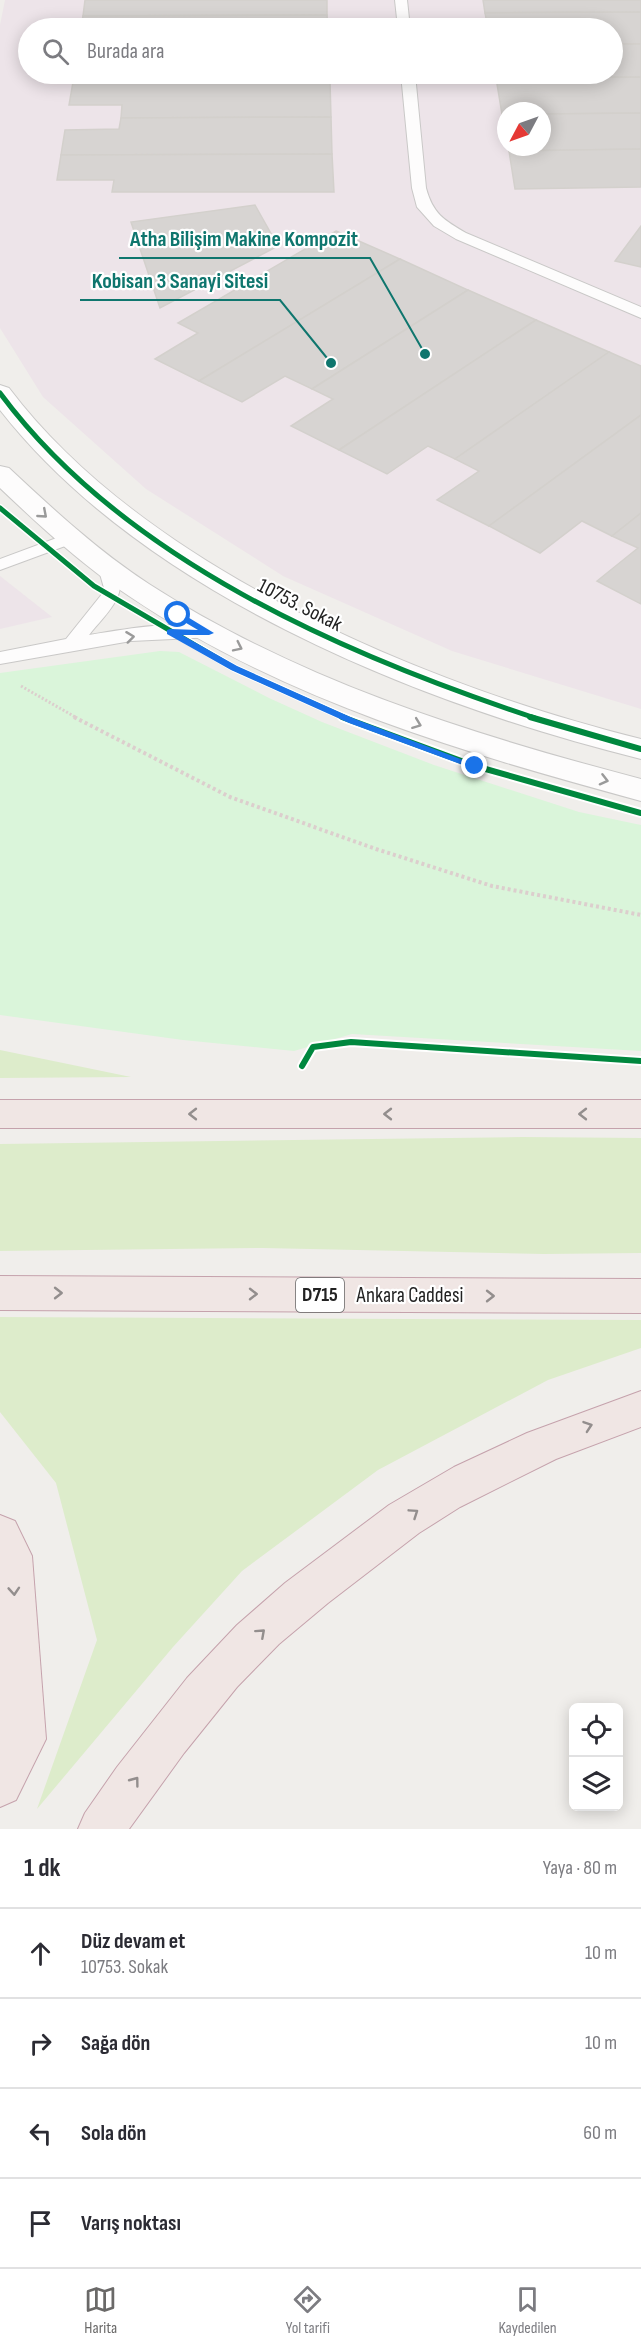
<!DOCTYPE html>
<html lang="tr">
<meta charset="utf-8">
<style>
:root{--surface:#fff;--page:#f2f2f3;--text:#2b2b33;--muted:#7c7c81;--line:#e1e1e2;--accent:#6a6968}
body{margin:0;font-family:"Sofia Sans Condensed",sans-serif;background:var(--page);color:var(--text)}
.controls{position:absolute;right:18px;bottom:18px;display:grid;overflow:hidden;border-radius:9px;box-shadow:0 3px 15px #0003}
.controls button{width:54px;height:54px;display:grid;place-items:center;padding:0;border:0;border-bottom:2px solid var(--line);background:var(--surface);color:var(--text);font:30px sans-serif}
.compass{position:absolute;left:497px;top:102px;width:54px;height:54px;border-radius:50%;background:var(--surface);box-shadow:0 3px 15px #0003;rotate:229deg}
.stop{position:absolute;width:18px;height:18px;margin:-14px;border:4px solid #1a73e8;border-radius:50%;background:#fff}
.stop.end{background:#1a73e8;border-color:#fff;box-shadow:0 2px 6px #0008}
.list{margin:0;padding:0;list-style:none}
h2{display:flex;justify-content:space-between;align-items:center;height:78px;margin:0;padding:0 24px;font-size:26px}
h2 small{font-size:20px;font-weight:400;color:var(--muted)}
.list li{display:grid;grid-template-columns:39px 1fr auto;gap:18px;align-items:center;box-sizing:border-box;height:90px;padding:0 24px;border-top:2px solid var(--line)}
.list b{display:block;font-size:22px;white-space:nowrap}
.list p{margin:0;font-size:20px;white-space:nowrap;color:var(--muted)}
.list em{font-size:20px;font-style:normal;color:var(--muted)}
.icon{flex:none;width:33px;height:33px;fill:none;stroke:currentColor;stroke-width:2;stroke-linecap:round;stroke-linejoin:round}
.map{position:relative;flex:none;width:641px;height:1829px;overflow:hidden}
.search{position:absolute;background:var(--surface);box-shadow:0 3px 15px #0003;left:18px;right:18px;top:18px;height:66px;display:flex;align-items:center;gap:15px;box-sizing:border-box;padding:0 21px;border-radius:33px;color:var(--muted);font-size:22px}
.sheet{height:438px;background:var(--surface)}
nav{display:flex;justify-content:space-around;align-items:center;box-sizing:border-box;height:84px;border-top:2px solid var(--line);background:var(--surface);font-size:16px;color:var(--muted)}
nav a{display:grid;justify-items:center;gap:3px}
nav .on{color:var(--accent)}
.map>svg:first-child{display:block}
.industrial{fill:#ede4e9;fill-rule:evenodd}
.grass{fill:#ddeccb}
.park{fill:#daf5da}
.building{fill:#d7d4d2;stroke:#d3d0cc;stroke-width:1.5}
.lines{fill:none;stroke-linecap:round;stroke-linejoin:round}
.service-casing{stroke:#c9c8c7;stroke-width:2}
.tertiary-casing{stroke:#c9c8c7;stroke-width:2}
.trunk-casing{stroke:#c5a2ac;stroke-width:2}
.path-far1{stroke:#dccecd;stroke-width:3;stroke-dasharray:2 2;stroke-linecap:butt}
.path{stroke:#dccecd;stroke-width:4;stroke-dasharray:3 3;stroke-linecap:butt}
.service{fill:#fdfcfc;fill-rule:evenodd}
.tertiary{fill:#fdfcfc;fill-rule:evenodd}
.trunk{fill:#f0e6e4;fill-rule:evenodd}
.cycleway-far1-casing{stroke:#fff;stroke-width:8}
.cycleway-casing{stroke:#fff;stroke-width:10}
.cycleway-far1{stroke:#00873e;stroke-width:5}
.cycleway{stroke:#00873e;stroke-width:6}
.oneway{stroke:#9a9a9a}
.oneway2{stroke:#938e8d}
.route{fill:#1a73e8}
.labels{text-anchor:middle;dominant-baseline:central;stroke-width:4.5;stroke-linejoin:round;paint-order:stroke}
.shield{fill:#fff;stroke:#646464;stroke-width:1.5}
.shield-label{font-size:20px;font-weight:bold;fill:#222}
.street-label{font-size:21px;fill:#222;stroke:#fff}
.leader{fill:none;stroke:#0f766e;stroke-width:2}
.callout-dot{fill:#0f766e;stroke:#fff;stroke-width:2}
.callout-label{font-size:22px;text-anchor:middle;font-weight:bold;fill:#0f766e;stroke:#fff;stroke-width:4.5;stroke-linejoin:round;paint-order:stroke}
</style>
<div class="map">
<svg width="641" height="1829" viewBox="0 0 641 1829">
<rect width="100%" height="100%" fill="#f0eeeb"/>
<!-- industrial -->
<g class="industrial">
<path d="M5,0H641V709L452,651L283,576L146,489L43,397L0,328V25ZM28,28H612V74H28ZM506,111H542V147H506Z"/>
<path d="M0,576L52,617L0,629Z"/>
</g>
<!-- grass -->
<g class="grass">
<path d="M0,1050L131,1077L0,1078Z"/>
<path d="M522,1137L641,1138V1253L544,1254L263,1248L0,1251V1144Z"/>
<path d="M0,1317L641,1320V1348L548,1380L378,1470L242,1571L173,1647L37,1809L97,1640L56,1483L0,1412Z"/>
</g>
<!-- park -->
<path class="park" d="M160,651L179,652L269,698L322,722L434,765L579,812L641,825V1051L352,1034L294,1051L183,1040L0,1015V673Z"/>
<!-- building -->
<g class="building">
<path d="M85,0H327V15L83,16Z"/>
<path d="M483,0H641V12L485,13Z"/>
<path d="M641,12V44H612V28H488L485,13Z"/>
<path d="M327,15L328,28H81L83,16Z"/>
<path d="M612,44H641V77L496,78L495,74H612Z"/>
<path d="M74,74H330V81L73,82Z"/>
<path d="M641,77V113L542,114V111H506V114H502L496,78Z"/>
<path d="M330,81L331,117L121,118L122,105H69L73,82Z"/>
<path d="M641,113V149L509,151L508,147H542V114Z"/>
<path d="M331,117L332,154L61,155L65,130L119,129L121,118Z"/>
<path d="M641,149V187L515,189L509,151Z"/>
<path d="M332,154L334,192H112L114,180H57L61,155Z"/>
<path d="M255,205L278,246L160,308L131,222Z"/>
<path d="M641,226V267L615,261Z"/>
<path d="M336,231L400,259L199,381L155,359L198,333L178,323Z"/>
<path d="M400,259L468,290L312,389L285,376L242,402L199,381Z"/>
<path d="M468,290L536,320L339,450L291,426L333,399L312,389Z"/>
<path d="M536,320L609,352L455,459L428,446L387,474L339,450Z"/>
<path d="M609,352L641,366V415L489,526L437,500L479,471L455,459Z"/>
<path d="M641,415V513L612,536L582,521L540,553L489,526Z"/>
<path d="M641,513V604L597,581L638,548L612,536Z"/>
</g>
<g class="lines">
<!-- service casing -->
<g class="service-casing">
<g id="service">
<path d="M395,0H407L410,28H398Z"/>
<path d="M401,74H415L426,188C433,214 444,220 466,233L641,307V318L456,239L434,226L417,207L412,188Z"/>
<path d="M70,533L76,534L79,538L76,542L0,570V559Z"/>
<path d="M107,562L113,563C133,593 107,612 89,635C126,629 179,619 215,629L218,633L215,637L131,641L0,664V652L66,639L102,594L104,588L98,567L101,563Z"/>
</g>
</g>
<!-- tertiary casing -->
<g class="tertiary-casing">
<g id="tertiary">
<path d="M0,385L9,388C145,568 427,686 641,739V759C420,704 144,594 0,410Z"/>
<path d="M0,466L9,468C54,510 98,551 149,584C299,681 470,734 641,779V801C464,753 283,700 129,596C82,565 41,527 0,488Z"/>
</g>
</g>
<!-- trunk casing -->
<g class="trunk-casing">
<g id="trunk">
<rect x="0" y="1100" width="641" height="28"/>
<path d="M0,1276L641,1279V1313L0,1310Z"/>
<path d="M641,1391V1427L556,1459L460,1507L419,1533L328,1603L279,1644L237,1687L184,1753L129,1829H78L85,1813L117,1767L187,1678L237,1625L285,1583L389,1505L454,1467L527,1433Z"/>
<path d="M0,1515L15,1521L32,1556L46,1739L16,1800L0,1807Z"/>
</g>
</g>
<!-- path-far1 -->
<path class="path-far1" d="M21,686L77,718"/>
<!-- path -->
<path class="path" d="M74,717L230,797L376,849L492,886L641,915"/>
<!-- service -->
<use href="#service" class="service"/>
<!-- tertiary -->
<use href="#tertiary" class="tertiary"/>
<!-- trunk -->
<use href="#trunk" class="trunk"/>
<!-- cycleway-far1 casing -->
<g class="cycleway-far1-casing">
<g id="cycleway-far1">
<path d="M0,393C123,559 344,655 535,718"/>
<path d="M0,508L94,586L234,668L346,718"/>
</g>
</g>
<!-- cycleway casing -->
<g class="cycleway-casing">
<g id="cycleway">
<path d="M342,717L475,766L641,813"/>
<path d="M530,717L641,749"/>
<path d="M302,1066L313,1047L351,1042L641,1061"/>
</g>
</g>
<!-- cycleway-far1 -->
<use href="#cycleway-far1" class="cycleway-far1"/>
<!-- cycleway -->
<use href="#cycleway" class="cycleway"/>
</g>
<!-- one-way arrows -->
<defs><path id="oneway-chevron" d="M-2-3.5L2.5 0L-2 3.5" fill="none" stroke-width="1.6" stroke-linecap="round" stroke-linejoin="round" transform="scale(1.5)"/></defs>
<g class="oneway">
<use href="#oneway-chevron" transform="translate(43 514) rotate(41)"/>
<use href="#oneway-chevron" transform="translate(130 637) rotate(-7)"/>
<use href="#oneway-chevron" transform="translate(238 647) rotate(26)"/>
<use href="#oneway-chevron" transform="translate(417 724) rotate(21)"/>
<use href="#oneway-chevron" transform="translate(604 780) rotate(14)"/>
</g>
<g class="oneway2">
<use href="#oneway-chevron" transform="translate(193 1114) rotate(180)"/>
<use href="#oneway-chevron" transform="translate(388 1114) rotate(180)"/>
<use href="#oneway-chevron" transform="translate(583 1114) rotate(180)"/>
<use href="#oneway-chevron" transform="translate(58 1293)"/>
<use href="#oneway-chevron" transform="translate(253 1294)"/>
<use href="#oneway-chevron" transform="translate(490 1296)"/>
<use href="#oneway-chevron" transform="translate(588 1426) rotate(-19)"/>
<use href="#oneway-chevron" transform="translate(414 1513) rotate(-34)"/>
<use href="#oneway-chevron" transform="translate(14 1591) rotate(86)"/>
<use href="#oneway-chevron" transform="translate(261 1633) rotate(-42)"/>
<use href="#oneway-chevron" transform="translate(135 1781) rotate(-53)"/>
</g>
<!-- route -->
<path class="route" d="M176,613H181L214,633L209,635H182L237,666L355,719L479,766L471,768L349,723L231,670L167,634V630L170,629L198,630L176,617Z"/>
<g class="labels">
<!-- shield labels -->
<rect class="shield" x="296" y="1278" width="48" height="34" rx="4.5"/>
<g class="shield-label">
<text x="320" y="1295">D715</text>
</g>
<!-- street labels -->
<g class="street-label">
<text transform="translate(300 605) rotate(27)">10753. Sokak</text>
<text x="410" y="1295">Ankara Caddesi</text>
</g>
</g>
<!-- callouts -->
<path class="leader" d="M425 354L370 258H119M331 363L280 300H80"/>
<g class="callout-dot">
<circle cx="425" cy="354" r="6"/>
<circle cx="331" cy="363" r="6"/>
</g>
<g class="callout-label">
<text x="244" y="246">Atha Bilişim Makine Kompozit</text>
<text x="180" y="288">Kobisan 3 Sanayi Sitesi</text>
</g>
</svg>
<div class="controls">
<button><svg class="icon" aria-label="locate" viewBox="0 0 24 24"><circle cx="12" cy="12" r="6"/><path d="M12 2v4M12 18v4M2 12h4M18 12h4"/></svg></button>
<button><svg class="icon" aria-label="layers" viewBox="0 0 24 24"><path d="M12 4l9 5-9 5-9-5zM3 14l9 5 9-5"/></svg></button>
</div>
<svg class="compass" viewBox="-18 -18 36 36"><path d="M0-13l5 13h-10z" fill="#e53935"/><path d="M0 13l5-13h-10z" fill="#7c7c81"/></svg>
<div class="stop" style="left:178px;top:615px"></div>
<div class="stop end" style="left:475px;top:766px"></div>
<div class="search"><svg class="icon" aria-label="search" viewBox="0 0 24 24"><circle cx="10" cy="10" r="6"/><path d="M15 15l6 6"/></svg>Burada ara</div>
</div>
<section class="sheet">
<h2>1 dk<small>Yaya · 80 m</small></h2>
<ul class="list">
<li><svg class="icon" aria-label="ahead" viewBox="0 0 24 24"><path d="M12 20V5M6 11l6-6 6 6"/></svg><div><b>Düz devam et</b><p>10753. Sokak</p></div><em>10 m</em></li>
<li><svg class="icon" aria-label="right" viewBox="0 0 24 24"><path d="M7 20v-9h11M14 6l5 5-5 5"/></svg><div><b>Sağa dön</b></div><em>10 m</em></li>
<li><svg class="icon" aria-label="left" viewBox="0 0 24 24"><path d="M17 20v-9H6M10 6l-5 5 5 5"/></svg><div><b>Sola dön</b></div><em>60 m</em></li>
<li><svg class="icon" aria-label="arrive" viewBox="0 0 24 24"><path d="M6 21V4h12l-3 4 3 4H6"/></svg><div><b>Varış noktası</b></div></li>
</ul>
</section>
<nav>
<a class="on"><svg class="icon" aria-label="map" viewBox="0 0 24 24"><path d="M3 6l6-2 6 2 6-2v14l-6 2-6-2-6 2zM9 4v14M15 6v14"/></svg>Harita</a>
<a><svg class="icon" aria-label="directions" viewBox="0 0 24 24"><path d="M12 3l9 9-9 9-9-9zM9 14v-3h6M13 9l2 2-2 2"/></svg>Yol tarifi</a>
<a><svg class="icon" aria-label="saved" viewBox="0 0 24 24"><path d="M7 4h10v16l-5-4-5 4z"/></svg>Kaydedilen</a>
</nav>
